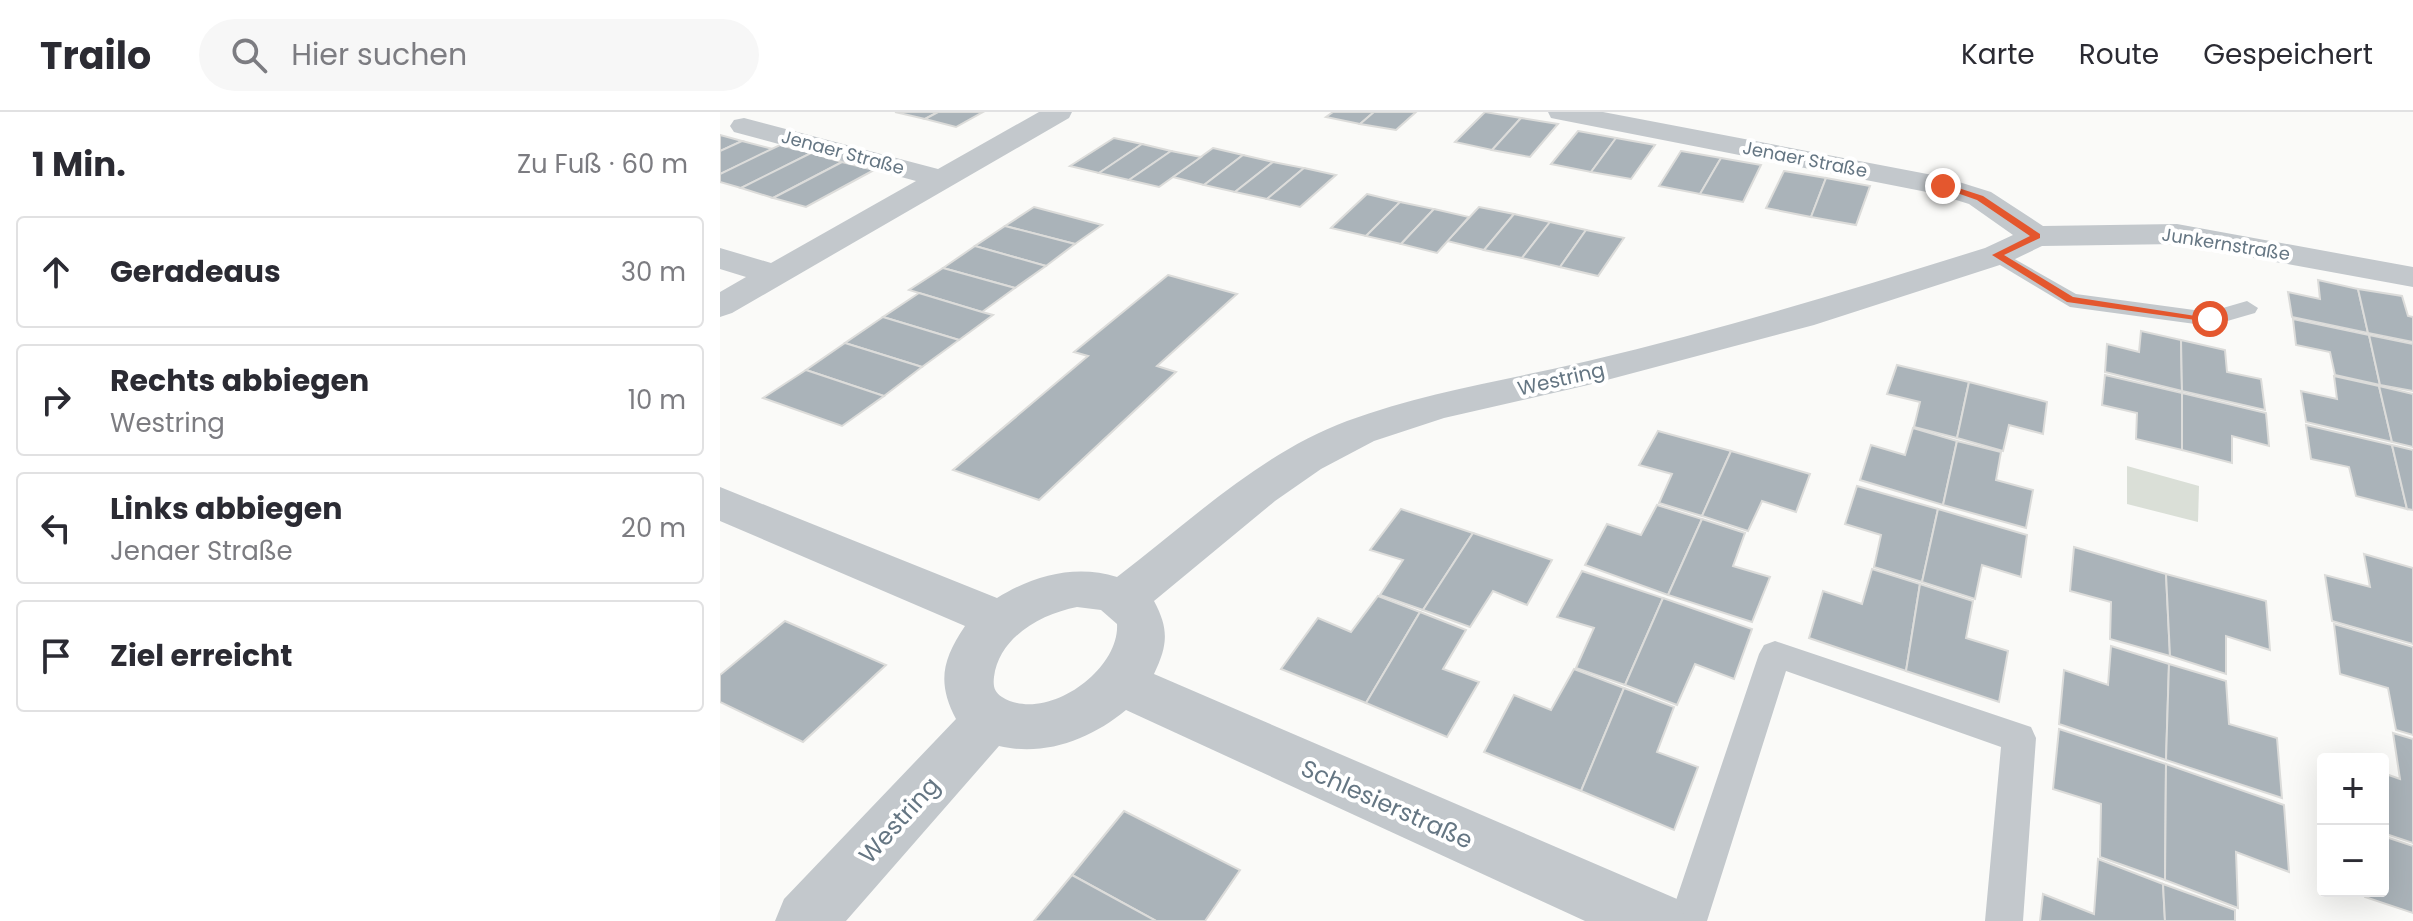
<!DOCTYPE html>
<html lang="de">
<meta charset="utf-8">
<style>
:root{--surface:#fff;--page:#f7f7f7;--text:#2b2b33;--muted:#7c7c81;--line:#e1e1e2}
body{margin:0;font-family:Poppins,sans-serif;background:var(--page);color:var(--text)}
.controls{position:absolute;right:24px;bottom:24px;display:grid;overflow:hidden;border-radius:8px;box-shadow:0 8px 32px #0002}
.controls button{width:72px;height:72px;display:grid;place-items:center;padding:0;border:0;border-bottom:2px solid var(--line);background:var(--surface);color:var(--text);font:40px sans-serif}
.stop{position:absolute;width:24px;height:24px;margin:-18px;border:6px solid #e4572e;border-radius:50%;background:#fff}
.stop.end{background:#e4572e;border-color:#fff;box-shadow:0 2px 8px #0008}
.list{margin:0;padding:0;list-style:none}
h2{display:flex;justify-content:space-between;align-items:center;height:104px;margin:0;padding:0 32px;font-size:34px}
h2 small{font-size:26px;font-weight:400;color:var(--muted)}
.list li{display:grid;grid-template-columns:52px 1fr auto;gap:24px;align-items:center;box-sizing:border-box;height:112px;margin:0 16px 16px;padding:0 16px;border:2px solid var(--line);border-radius:8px}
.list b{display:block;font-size:30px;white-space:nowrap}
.list p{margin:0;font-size:26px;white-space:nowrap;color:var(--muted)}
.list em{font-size:26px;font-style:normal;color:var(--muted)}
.icon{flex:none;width:44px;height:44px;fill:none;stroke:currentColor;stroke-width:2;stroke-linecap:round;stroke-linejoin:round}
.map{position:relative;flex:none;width:1693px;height:809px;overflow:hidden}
header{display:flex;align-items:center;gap:48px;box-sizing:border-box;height:112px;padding:0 40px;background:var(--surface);border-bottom:2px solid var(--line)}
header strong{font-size:38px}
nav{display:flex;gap:44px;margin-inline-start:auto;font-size:28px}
.search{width:560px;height:72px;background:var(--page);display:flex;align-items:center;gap:20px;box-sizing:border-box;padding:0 28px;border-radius:44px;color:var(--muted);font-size:30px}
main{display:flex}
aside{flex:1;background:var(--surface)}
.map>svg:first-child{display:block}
.green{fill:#dadfd7}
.building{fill:#aab3b9;stroke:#dcdcda;stroke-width:2}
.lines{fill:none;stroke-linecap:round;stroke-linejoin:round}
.lane{fill:#c3c8cc;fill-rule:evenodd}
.street{fill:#c3c8cc;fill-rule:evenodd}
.route{fill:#e4572e}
.labels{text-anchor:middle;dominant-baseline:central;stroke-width:8;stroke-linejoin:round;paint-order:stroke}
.far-street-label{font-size:18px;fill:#657683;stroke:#fff}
.street-label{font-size:20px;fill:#657683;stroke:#fff}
.near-street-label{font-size:24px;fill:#657683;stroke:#fff}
</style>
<header>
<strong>Trailo</strong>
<div class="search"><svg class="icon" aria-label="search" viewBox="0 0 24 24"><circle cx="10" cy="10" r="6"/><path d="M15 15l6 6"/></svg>Hier suchen</div>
<nav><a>Karte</a><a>Route</a><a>Gespeichert</a></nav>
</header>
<main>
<aside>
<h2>1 Min.<small>Zu Fuß · 60 m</small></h2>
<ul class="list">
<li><svg class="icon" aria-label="ahead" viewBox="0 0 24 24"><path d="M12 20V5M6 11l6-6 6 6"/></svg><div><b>Geradeaus</b></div><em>30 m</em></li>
<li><svg class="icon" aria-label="right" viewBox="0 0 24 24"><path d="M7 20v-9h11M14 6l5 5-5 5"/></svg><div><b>Rechts abbiegen</b><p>Westring</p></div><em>10 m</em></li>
<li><svg class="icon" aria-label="left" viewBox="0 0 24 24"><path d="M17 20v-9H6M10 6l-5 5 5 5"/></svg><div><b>Links abbiegen</b><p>Jenaer Straße</p></div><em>20 m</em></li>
<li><svg class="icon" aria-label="arrive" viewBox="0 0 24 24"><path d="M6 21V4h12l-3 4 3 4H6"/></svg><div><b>Ziel erreicht</b></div></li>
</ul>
</aside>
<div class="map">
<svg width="1693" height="809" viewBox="0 0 1693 809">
<rect width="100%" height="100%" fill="#fafaf8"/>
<!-- green -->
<path class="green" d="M1407,354L1479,374L1478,410L1407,392Z"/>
<!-- building -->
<g class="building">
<path d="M175,0H218L205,7Z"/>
<path d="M218,0H263L236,15L205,7Z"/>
<path d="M613,0H654L640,12L606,5Z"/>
<path d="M654,0H696L676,18L640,12Z"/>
<path d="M765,0L801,6L772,38L735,30Z"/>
<path d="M801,6L838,12L810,45L772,38Z"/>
<path d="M858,19L896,26L871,60L831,52Z"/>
<path d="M0,23L22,29L0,39Z"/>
<path d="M394,26L422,32L379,61L350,54Z"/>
<path d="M896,26L935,33L911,67L871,60Z"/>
<path d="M22,29L53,37L0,62V39Z"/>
<path d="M422,32L451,39L409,68L379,61Z"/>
<path d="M60,33L91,41L21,76L0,70V62Z"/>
<path d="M493,36L523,43L484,73L453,65Z"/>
<path d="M451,39L481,45L439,75L409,68Z"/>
<path d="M961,39L1001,46L980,82L939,74Z"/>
<path d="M91,41L122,50L53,86L21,76Z"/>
<path d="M523,43L553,50L515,80L484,73Z"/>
<path d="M1001,46L1041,53L1023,90L980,82Z"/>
<path d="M122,50L154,58L86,95L53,86Z"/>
<path d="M553,50L584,56L547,87L515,80Z"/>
<path d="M584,56L616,63L580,95L547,87Z"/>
<path d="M1064,59L1106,66L1091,105L1046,96Z"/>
<path d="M1106,66L1150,74L1136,113L1091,105Z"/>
<path d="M647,82L680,90L646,124L611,116Z"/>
<path d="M680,90L714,97L681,132L646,124Z"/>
<path d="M314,95L382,113L355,132L285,114Z"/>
<path d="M759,95L794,102L764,138L727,129Z"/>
<path d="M714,97L749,105L717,141L681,132Z"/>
<path d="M794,102L830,110L802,146L764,138Z"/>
<path d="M830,110L866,118L840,155L802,146Z"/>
<path d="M285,114L355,132L326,154L255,134Z"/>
<path d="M866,118L904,126L878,164L840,155Z"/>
<path d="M255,134L326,154L295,176L223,156Z"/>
<path d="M223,156L295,176L262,200L189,178Z"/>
<path d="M448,163L517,182L437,254L456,260L319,388L233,358L368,244L354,240Z"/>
<path d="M1598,168L1638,177L1648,221L1572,205L1568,180L1600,187Z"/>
<path d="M1638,177L1682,184L1688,204L1693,205V230L1648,221Z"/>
<path d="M199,181L262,200L273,203L239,228L163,205Z"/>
<path d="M163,205L239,228L202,255L125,231Z"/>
<path d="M1573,207L1649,223L1660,273L1615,263L1610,240L1576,233Z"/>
<path d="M1421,219L1461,228L1462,279L1385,260L1387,232L1419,240Z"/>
<path d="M1649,223L1693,232V279L1660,273Z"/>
<path d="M1461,228L1505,238L1507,260L1541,267L1545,298L1462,279Z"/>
<path d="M125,231L202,255L164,284L86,258Z"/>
<path d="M1177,253L1249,270L1237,326L1194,315L1200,290L1167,282Z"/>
<path d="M86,258L164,284L122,314L43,286Z"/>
<path d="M1385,263L1462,281V338L1416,327L1417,301L1382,293Z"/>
<path d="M1614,264L1659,274L1672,330L1586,310L1581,279L1617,287Z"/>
<path d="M1249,270L1327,290L1323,322L1289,313L1283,339L1237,326Z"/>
<path d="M1659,274L1693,282V335L1672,330Z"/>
<path d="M1462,281L1546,301L1549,334L1512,324V351L1462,338Z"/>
<path d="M1586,313L1672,333L1687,397L1636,384L1629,355L1591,347Z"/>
<path d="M1193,316L1237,329L1223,393L1140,368L1151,333L1185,343Z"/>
<path d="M938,319L1011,339L982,404L939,391L952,362L919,353Z"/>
<path d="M1237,329L1281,340L1276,368L1313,378L1306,416L1223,393Z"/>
<path d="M1672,333L1693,338V398L1687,397Z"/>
<path d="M1011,339L1090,362L1076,400L1042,389L1028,419L982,404Z"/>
<path d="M1137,374L1218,397L1202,470L1154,455L1161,423L1125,412Z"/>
<path d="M937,393L982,407L948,483L865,453L887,412L921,423Z"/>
<path d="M681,397L753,421L703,498L660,483L683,448L650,438Z"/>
<path d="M1218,397L1307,423L1301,465L1262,453L1255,487L1202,470Z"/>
<path d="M982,407L1025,421L1013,454L1050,465L1032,510L948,483Z"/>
<path d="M753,421L832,448L807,493L773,479L750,515L703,498Z"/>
<path d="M1354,435L1446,462L1450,544L1390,527L1391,490L1350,479Z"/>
<path d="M1644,442L1693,456V532L1612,509L1605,463L1650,475Z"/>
<path d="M1152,457L1200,472L1186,559L1089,526L1103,479L1142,492Z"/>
<path d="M862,459L943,486L905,573L856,556L874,516L837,505Z"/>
<path d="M1446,462L1546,489L1550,538L1506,524V562L1450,544Z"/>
<path d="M1200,472L1253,489L1246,526L1288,539L1279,590L1186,559Z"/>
<path d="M658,484L700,500L646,591L561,557L598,506L631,520Z"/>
<path d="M943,486L1032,517L1014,567L975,552L957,593L905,573Z"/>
<path d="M700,500L746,518L723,557L759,570L727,625L646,591Z"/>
<path d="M65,509L166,553L83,630L0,590V563Z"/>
<path d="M1614,512L1693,535V623L1676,618L1668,576L1620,562Z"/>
<path d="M1391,534L1449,552L1446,648L1339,612L1344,558L1388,573Z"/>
<path d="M1449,552L1506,569L1509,612L1557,626L1562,686L1446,648Z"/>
<path d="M854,557L904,576L861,679L764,640L794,583L831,598Z"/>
<path d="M904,576L954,595L937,640L978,655L954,718L861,679Z"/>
<path d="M1339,617L1446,652L1445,768L1380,745L1381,692L1333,677Z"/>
<path d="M1673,621L1693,627V731L1663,721V661L1680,667Z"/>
<path d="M1446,652L1564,693L1569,760L1516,740L1518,796L1445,768Z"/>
<path d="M404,699L520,758L485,809H436L352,763Z"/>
<path d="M1663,724L1693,734V801L1645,785L1644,779H1663Z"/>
<path d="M1378,747L1443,772L1445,809H1320L1323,782L1374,802Z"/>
<path d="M352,763L436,809H314Z"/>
<path d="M1443,772L1515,798V809H1445Z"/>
</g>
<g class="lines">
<!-- lane -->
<g class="lane">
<path d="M1277,137L1356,182L1489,200L1527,189L1538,196L1535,201L1490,214L1350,195L1270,147L1267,143L1270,139Z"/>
<path d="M1055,529L1311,615L1316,626L1303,809H1265L1281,635L1066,559L987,809H949L1039,542L1044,533Z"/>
</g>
<!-- street -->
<g class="street">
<path d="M319,0H352L349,6L12,201L0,205V180L26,165L0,157V136L51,151L196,69L14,20L10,14L14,8L24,6L218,57Z"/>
<path d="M828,0H883L1223,65L1271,80L1323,114L1457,112L1693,155V175L1457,132L1322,134L1289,150L1094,213L868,273L724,306L654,329L601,357L555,389L434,489C449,517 448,533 434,562L957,787L966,809H865L406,598C371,627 325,645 279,634L126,809H55L64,787L236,607C217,571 222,548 245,514L0,409V375L277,486C314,463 356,452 397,465C469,410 541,341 627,309C705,280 788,268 868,249C1003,217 1134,177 1265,136L1293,123L1249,92L1217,82L841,8L831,6ZM357,495L381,498L397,512C400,559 325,612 282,585C274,580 273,574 274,565C279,525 321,502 357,495Z"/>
</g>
</g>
<!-- route -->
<path class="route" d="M1223,71L1263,84L1320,122V126L1284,143L1353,185L1495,207L1490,210L1347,190L1272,143L1310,124L1257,88L1220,75Z"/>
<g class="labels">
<!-- far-street labels -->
<g class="far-street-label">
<text transform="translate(123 40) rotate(15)">Jenaer Straße</text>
<text transform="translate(1085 47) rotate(11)">Jenaer Straße</text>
<text transform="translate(1506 132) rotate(9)">Junkernstraße</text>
</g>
<!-- street labels -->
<g class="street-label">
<text transform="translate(841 267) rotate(-13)">Westring</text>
</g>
<!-- near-street labels -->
<g class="near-street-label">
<text transform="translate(667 692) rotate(24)">Schlesierstraße</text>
<text transform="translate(179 708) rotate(-48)">Westring</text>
</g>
</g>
</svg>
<div class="controls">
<button>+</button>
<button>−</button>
</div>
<div class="stop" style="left:1490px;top:207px"></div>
<div class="stop end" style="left:1223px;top:74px"></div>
</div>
</main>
